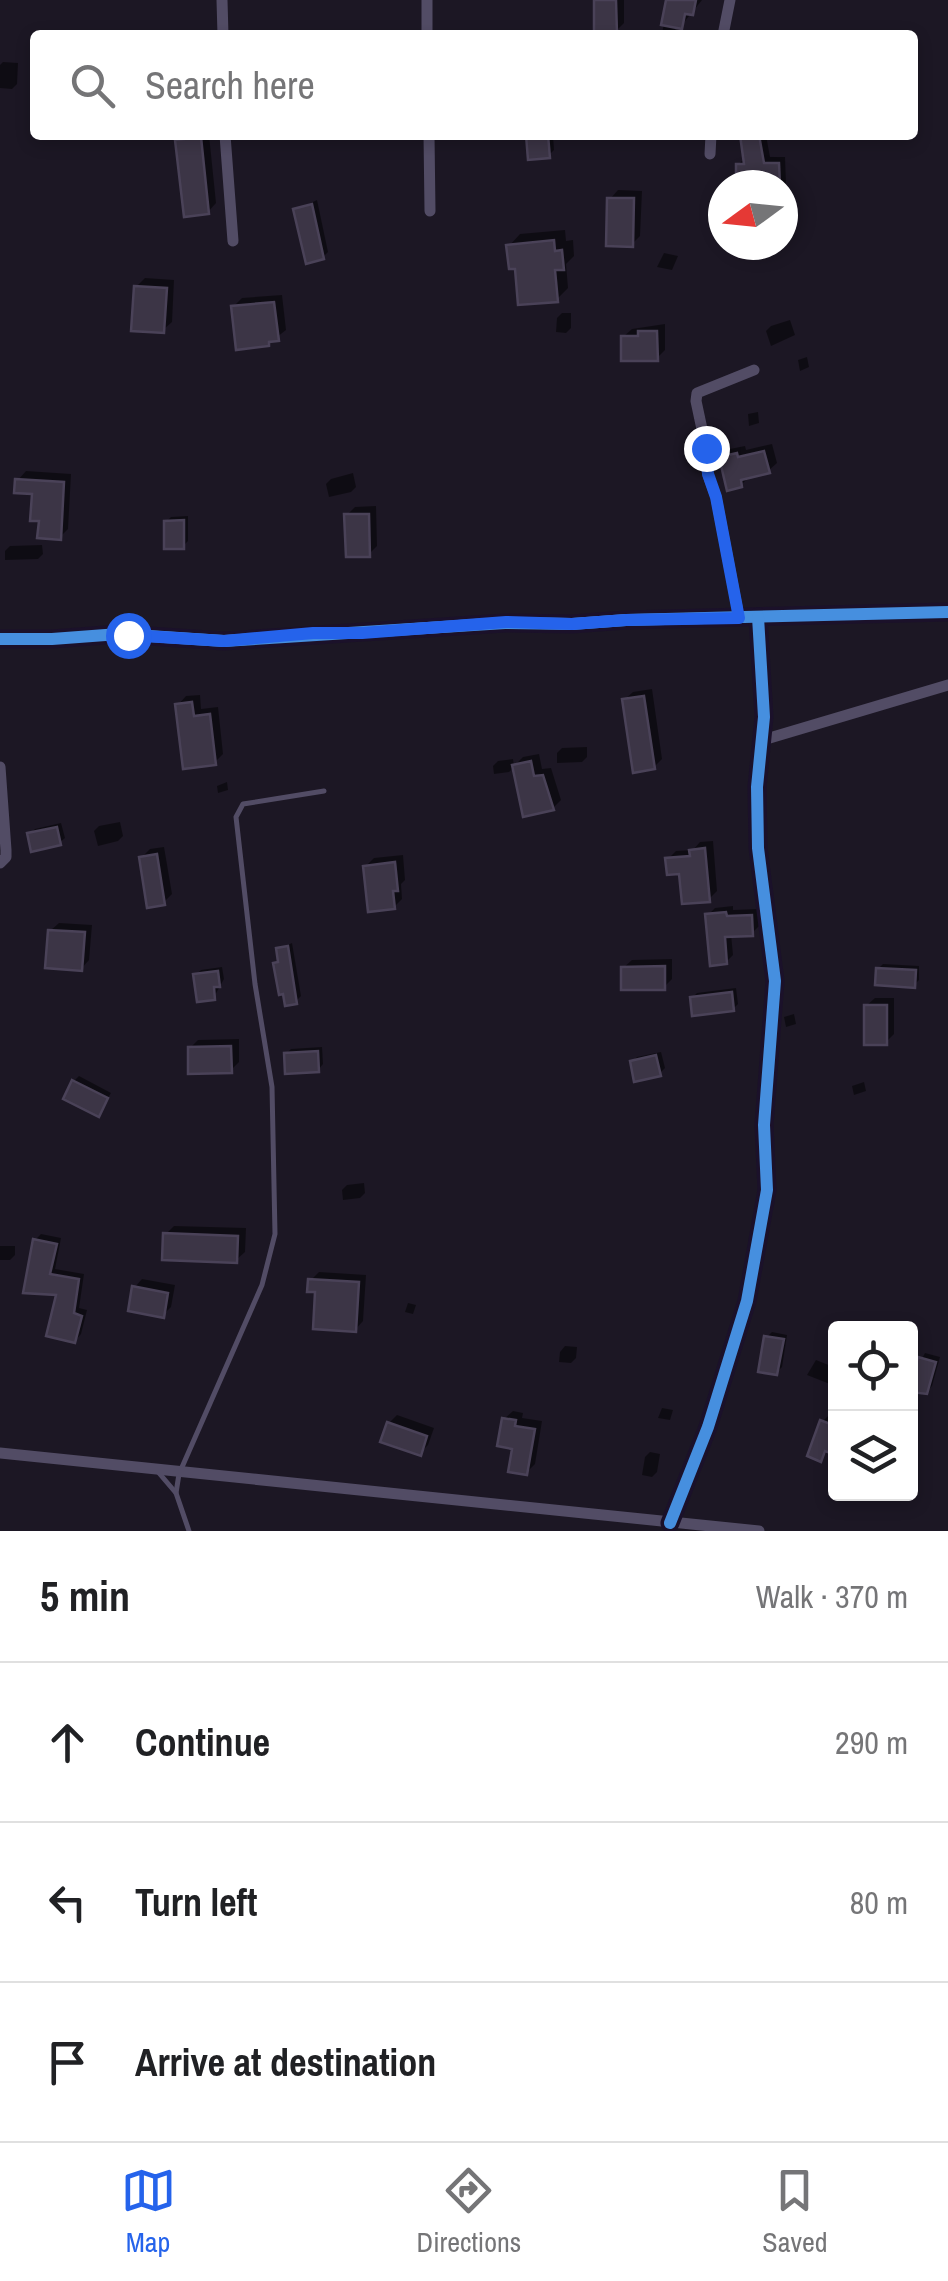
<!DOCTYPE html>
<meta charset="utf-8">
<style>
:root{--surface:#fff;--page:#f6f6f6;--text:#202124;--muted:#757577;--line:#e0e0e0;--accent:#2563eb}
body{margin:0;font-family:"Archivo Narrow",sans-serif;background:var(--page);color:var(--text)}
.controls{position:absolute;right:30px;bottom:30px;display:grid;overflow:hidden;border-radius:10px;box-shadow:0 5px 15px #0003}
.controls button{width:90px;height:90px;display:grid;place-items:center;padding:0;border:0;border-bottom:2px solid var(--line);background:var(--surface);color:var(--text);font:50px sans-serif}
.compass{position:absolute;left:708px;top:170px;width:90px;height:90px;border-radius:50%;background:var(--surface);box-shadow:0 5px 15px #0003;rotate:255deg}
.stop{position:absolute;width:30px;height:30px;margin:-22px;border:8px solid #2563eb;border-radius:50%;background:#fff}
.stop.end{background:#2563eb;border-color:#fff;box-shadow:0 2px 10px #0008}
.list{margin:0;padding:0;list-style:none}
h2{display:flex;justify-content:space-between;align-items:center;height:130px;margin:0;padding:0 40px;font-size:42px}
h2 small{font-size:32px;font-weight:400;color:var(--muted)}
.list li{display:grid;grid-template-columns:65px 1fr auto;gap:30px;align-items:center;box-sizing:border-box;height:160px;padding:0 40px;border-top:2px solid var(--line)}
.list b{display:block;font-size:38px;white-space:nowrap}
.list em{font-size:32px;font-style:normal;color:var(--muted)}
.icon{flex:none;width:55px;height:55px;fill:none;stroke:currentColor;stroke-width:2;stroke-linecap:round;stroke-linejoin:round}
.map{position:relative;flex:none;width:948px;height:1531px;overflow:hidden}
.search{position:absolute;background:var(--surface);box-shadow:0 5px 15px #0003;left:30px;right:30px;top:30px;height:110px;display:flex;align-items:center;gap:25px;box-sizing:border-box;padding:0 35px;border-radius:10px;color:var(--muted);font-size:38px}
.sheet{height:610px;background:var(--surface)}
nav{display:flex;justify-content:space-around;align-items:center;box-sizing:border-box;height:140px;border-top:2px solid var(--line);background:var(--surface);font-size:28px;color:var(--muted)}
nav a{display:grid;justify-items:center;gap:5px}
nav .on{color:var(--accent)}
.map>svg:first-child{display:block}
.shadow{fill:#0007}
.building{fill:#3c3546;stroke:#4a4258;stroke-width:2.5}
.lines{fill:none;stroke-linecap:round;stroke-linejoin:round}
.lane{stroke:#524c65;stroke-width:5}
.street{stroke:#524c65;stroke-width:11}
.cycleway-casing{stroke:#1b112a;stroke-width:19}
.cycleway{stroke:#468fdf;stroke-width:12}
.route{stroke:#2563eb;stroke-width:12}
</style>
<div class="map">
<svg width="948" height="1531" viewBox="0 0 948 1531">
<rect width="100%" height="100%" fill="#1c1724"/>
<!-- shadow -->
<g class="shadow">
<path d="M597,0H624V23L616,31Z"/>
<path d="M669,0H702L681,26L674,25L677,35H654L662,33Z"/>
<path d="M3,62L18,63L17,84L12,89L0,88V65Z"/>
<path d="M183,135H209L216,203L208,212L178,140Z"/>
<path d="M528,135H553L554,150L549,155Z"/>
<path d="M742,135H766L770,157H785L786,184L783,187L738,185V165L746,157Z"/>
<path d="M618,190L642,191L640,236L632,244L610,199Z"/>
<path d="M317,200L328,252L323,257L296,210Z"/>
<path d="M565,230L566,241L573,240L574,256L566,264L568,288L557,299L509,246L520,234Z"/>
<path d="M664,253L678,256L672,270L657,267Z"/>
<path d="M145,278L174,280L172,322L163,330L136,287Z"/>
<path d="M282,295L286,330L268,344L233,307L242,298Z"/>
<path d="M562,313H571V328L566,333L556,332L557,318Z"/>
<path d="M790,320L795,335L771,346L766,331L771,326Z"/>
<path d="M665,324V350L657,358L623,337L632,329Z"/>
<path d="M807,357L809,367L800,371L798,360Z"/>
<path d="M758,412L759,423L749,426L748,414Z"/>
<path d="M772,444L777,463L768,471L751,475L741,485L722,458L730,449L745,446L746,450Z"/>
<path d="M26,471L71,474L68,529L60,537L41,519L34,492L18,480Z"/>
<path d="M353,473L356,487L351,492L329,497L326,484L331,479Z"/>
<path d="M376,506L377,546L369,554L347,515L355,507Z"/>
<path d="M188,516V541L183,546L166,522L171,517Z"/>
<path d="M42,545L43,554L38,559L5,560V551L10,546Z"/>
<path d="M652,689L662,759L654,767L624,700L633,692Z"/>
<path d="M200,695L201,709L218,707L223,754L215,762L178,705L186,696Z"/>
<path d="M587,747V757L582,762L557,763V753L562,748Z"/>
<path d="M539,754L542,769L551,768L561,800L553,808L515,766L509,772L494,774L493,766L498,761L513,759L514,766L523,757Z"/>
<path d="M227,782L228,790L218,793L217,786Z"/>
<path d="M120,822L123,836L118,841L98,846L94,831L99,826Z"/>
<path d="M61,823L65,838L59,843L30,834L35,829Z"/>
<path d="M713,841L717,891L709,899L668,859L676,851L693,850L700,842Z"/>
<path d="M164,847L172,894L164,902L142,857L150,849Z"/>
<path d="M403,855L405,880L401,884L402,899L394,907L366,866L374,858Z"/>
<path d="M733,906V910L758,909L759,926L752,933L731,934L733,955L726,962L708,915L715,908Z"/>
<path d="M59,923L92,925L89,960L81,969L50,931Z"/>
<path d="M292,943L301,996L296,1001L276,964L280,959L279,949Z"/>
<path d="M672,959V979L664,987L623,968L632,960Z"/>
<path d="M883,964L919,966V980L914,985L878,969Z"/>
<path d="M222,967L224,979L214,997L196,975L201,970Z"/>
<path d="M736,988L738,1004L733,1009L692,998L697,993Z"/>
<path d="M875,998H894V1034L886,1042L866,1006Z"/>
<path d="M794,1014L796,1024L786,1027L784,1017Z"/>
<path d="M239,1039V1062L231,1070L190,1048L198,1040Z"/>
<path d="M322,1047L323,1064L318,1070L286,1054L291,1049Z"/>
<path d="M661,1052L665,1068L660,1073L632,1062L637,1057Z"/>
<path d="M79,1076L111,1093L98,1114L74,1081Z"/>
<path d="M864,1082L866,1091L854,1095L852,1086Z"/>
<path d="M364,1183L365,1193L360,1198L343,1200L342,1190L347,1185Z"/>
<path d="M174,1226L246,1228L245,1252L236,1260L166,1234Z"/>
<path d="M41,1234L61,1238L55,1269L84,1274L79,1308L87,1310L81,1334L75,1341L59,1292L26,1291L35,1240Z"/>
<path d="M0,1246H15V1255L10,1260H0Z"/>
<path d="M319,1272L366,1275L363,1321L355,1330L311,1280Z"/>
<path d="M142,1279L175,1285L171,1307L163,1315L134,1288Z"/>
<path d="M408,1303L416,1305L413,1314L405,1312Z"/>
<path d="M772,1332L787,1335L782,1367L776,1373L767,1337Z"/>
<path d="M565,1346L577,1347L576,1358L571,1363L559,1362L560,1352Z"/>
<path d="M925,1353L940,1357L932,1386L927,1391L910,1390V1367L917,1368Z"/>
<path d="M816,1360L836,1368L835,1386L807,1375Z"/>
<path d="M662,1408L673,1410L670,1420L658,1418Z"/>
<path d="M513,1411L523,1413L522,1418L542,1421L535,1464L527,1472L504,1419Z"/>
<path d="M831,1413L836,1415V1452L829,1450L820,1459L822,1422Z"/>
<path d="M397,1415L434,1428L428,1445L420,1453L389,1423Z"/>
<path d="M650,1452L660,1454L657,1472L652,1477L642,1475L645,1457Z"/>
</g>
<!-- building -->
<g class="building">
<path d="M594,0H616L617,34H594Z"/>
<path d="M666,0H696L693,15L685,14L682,29L661,25Z"/>
<path d="M526,135H548L550,158L528,160Z"/>
<path d="M740,135H759L764,163H779L780,185H736V164H744Z"/>
<path d="M201,137L209,214L184,217L175,140Z"/>
<path d="M607,198H634L633,247L606,246Z"/>
<path d="M312,204L324,259L306,264L293,209Z"/>
<path d="M554,240L555,251L562,250L564,270H555L558,302L518,305L515,269H509L506,245Z"/>
<path d="M134,286L167,288L164,333L131,331Z"/>
<path d="M274,302L279,341L269,342V346L236,350L231,306Z"/>
<path d="M638,331H657L658,361H621V336H638Z"/>
<path d="M764,451L770,473L741,480L742,487L727,491L719,457L737,453L738,457Z"/>
<path d="M15,479L64,482L61,540L37,538L39,521H30L32,494L14,493Z"/>
<path d="M344,514H369L370,557H346Z"/>
<path d="M184,520V549H164V521Z"/>
<path d="M644,696L655,769L633,773L622,699Z"/>
<path d="M192,702L194,716L210,714L216,765L183,769L175,704Z"/>
<path d="M531,761L534,776L543,775L554,810L523,817L512,765Z"/>
<path d="M57,827L61,845L31,852L27,833Z"/>
<path d="M705,848L710,902L682,904L679,874L667,875L665,858L690,856L689,850Z"/>
<path d="M157,854L165,905L147,908L139,857Z"/>
<path d="M395,862L398,891H393L395,909L368,912L363,866Z"/>
<path d="M726,912L727,916L752,915L753,936L725,937L727,964L710,966L705,914Z"/>
<path d="M48,930L85,932L82,971L45,968Z"/>
<path d="M288,946L297,1004L285,1006L283,994L279,995L273,963L278,962L276,948Z"/>
<path d="M665,966V990H621V967Z"/>
<path d="M876,968L916,970L915,988L875,985Z"/>
<path d="M218,971L220,987H214L215,1000L197,1002L193,974Z"/>
<path d="M732,992L734,1011L692,1016L690,997Z"/>
<rect x="864" y="1005" width="23" height="40"/>
<path d="M231,1046L232,1073L188,1074V1047Z"/>
<path d="M318,1051L319,1072L285,1074L284,1053Z"/>
<path d="M656,1055L661,1076L634,1082L630,1061Z"/>
<path d="M72,1080L108,1098L99,1117L63,1099Z"/>
<path d="M163,1233L238,1236L237,1263L162,1260Z"/>
<path d="M33,1239L57,1244L50,1274L79,1279L74,1313L82,1316L75,1343L46,1336L56,1295L23,1293Z"/>
<path d="M308,1279L359,1282L356,1332L313,1329L315,1292H307Z"/>
<path d="M132,1286L168,1293L164,1318L128,1311Z"/>
<path d="M764,1336L784,1339L777,1375L758,1372Z"/>
<path d="M918,1357L936,1362L927,1394L910,1392V1372H914Z"/>
<path d="M502,1418L516,1420L515,1426L535,1429L527,1475L508,1472L512,1449L497,1446Z"/>
<path d="M820,1420L836,1426V1455L825,1451L821,1462L807,1456Z"/>
<path d="M387,1422L427,1436L421,1456L380,1442Z"/>
</g>
<g class="lines">
<!-- lane -->
<g class="lane">
<path d="M159,1473L176,1493L189,1531"/>
<path d="M176,1493L179,1474L262,1285L275,1234L272,1087L255,984L236,817L243,804L324,791"/>
</g>
<!-- street -->
<g class="street">
<path d="M222,0L223,35"/>
<path d="M427,0V35"/>
<path d="M723,35L730,0"/>
<path d="M225,135L233,241"/>
<path d="M429,135L430,211"/>
<path d="M710,154L711,135"/>
<path d="M739,617L716,497L708,475L709,462L696,401L697,393L754,370"/>
<path d="M0,639H52L119,634L224,641L505,623L572,624L626,620L948,612"/>
<path d="M763,740L948,685"/>
<path d="M0,767L6,850V857L0,863"/>
<path d="M0,1453L759,1531"/>
<path d="M670,1523L708,1427L747,1301L767,1190L764,1125L775,981L758,848L757,787L764,717L758,617"/>
</g>
<!-- cycleway casing -->
<g class="cycleway-casing">
<g id="cycleway">
<path d="M0,639H52L119,634L224,641L505,623L572,624L626,620L948,612"/>
<path d="M670,1523L708,1427L747,1301L767,1190L764,1125L775,981L758,848L757,787L764,717L758,617"/>
</g>
</g>
<!-- cycleway -->
<use href="#cycleway" class="cycleway"/>
</g>
<g class="lines">
<!-- route -->
<path class="route" d="M128,635L224,641L313,633H362L506,622L572,624L626,620L739,618L716,497L708,474L706,448"/>
</g>
</svg>
<div class="controls">
<button><svg class="icon" aria-label="locate" viewBox="0 0 24 24"><circle cx="12" cy="12" r="6"/><path d="M12 2v4M12 18v4M2 12h4M18 12h4"/></svg></button>
<button><svg class="icon" aria-label="layers" viewBox="0 0 24 24"><path d="M12 4l9 5-9 5-9-5zM3 14l9 5 9-5"/></svg></button>
</div>
<svg class="compass" viewBox="-18 -18 36 36"><path d="M0-13l5 13h-10z" fill="#e53935"/><path d="M0 13l5-13h-10z" fill="#757577"/></svg>
<div class="stop" style="left:128px;top:635px"></div>
<div class="stop end" style="left:706px;top:448px"></div>
<div class="search"><svg class="icon" aria-label="search" viewBox="0 0 24 24"><circle cx="10" cy="10" r="6"/><path d="M15 15l6 6"/></svg>Search here</div>
</div>
<section class="sheet">
<h2>5 min<small>Walk · 370 m</small></h2>
<ul class="list">
<li><svg class="icon" aria-label="ahead" viewBox="0 0 24 24"><path d="M12 20V5M6 11l6-6 6 6"/></svg><div><b>Continue</b></div><em>290 m</em></li>
<li><svg class="icon" aria-label="left" viewBox="0 0 24 24"><path d="M17 20v-9H6M10 6l-5 5 5 5"/></svg><div><b>Turn left</b></div><em>80 m</em></li>
<li><svg class="icon" aria-label="arrive" viewBox="0 0 24 24"><path d="M6 21V4h12l-3 4 3 4H6"/></svg><div><b>Arrive at destination</b></div></li>
</ul>
</section>
<nav>
<a class="on"><svg class="icon" aria-label="map" viewBox="0 0 24 24"><path d="M3 6l6-2 6 2 6-2v14l-6 2-6-2-6 2zM9 4v14M15 6v14"/></svg>Map</a>
<a><svg class="icon" aria-label="directions" viewBox="0 0 24 24"><path d="M12 3l9 9-9 9-9-9zM9 14v-3h6M13 9l2 2-2 2"/></svg>Directions</a>
<a><svg class="icon" aria-label="saved" viewBox="0 0 24 24"><path d="M7 4h10v16l-5-4-5 4z"/></svg>Saved</a>
</nav>
